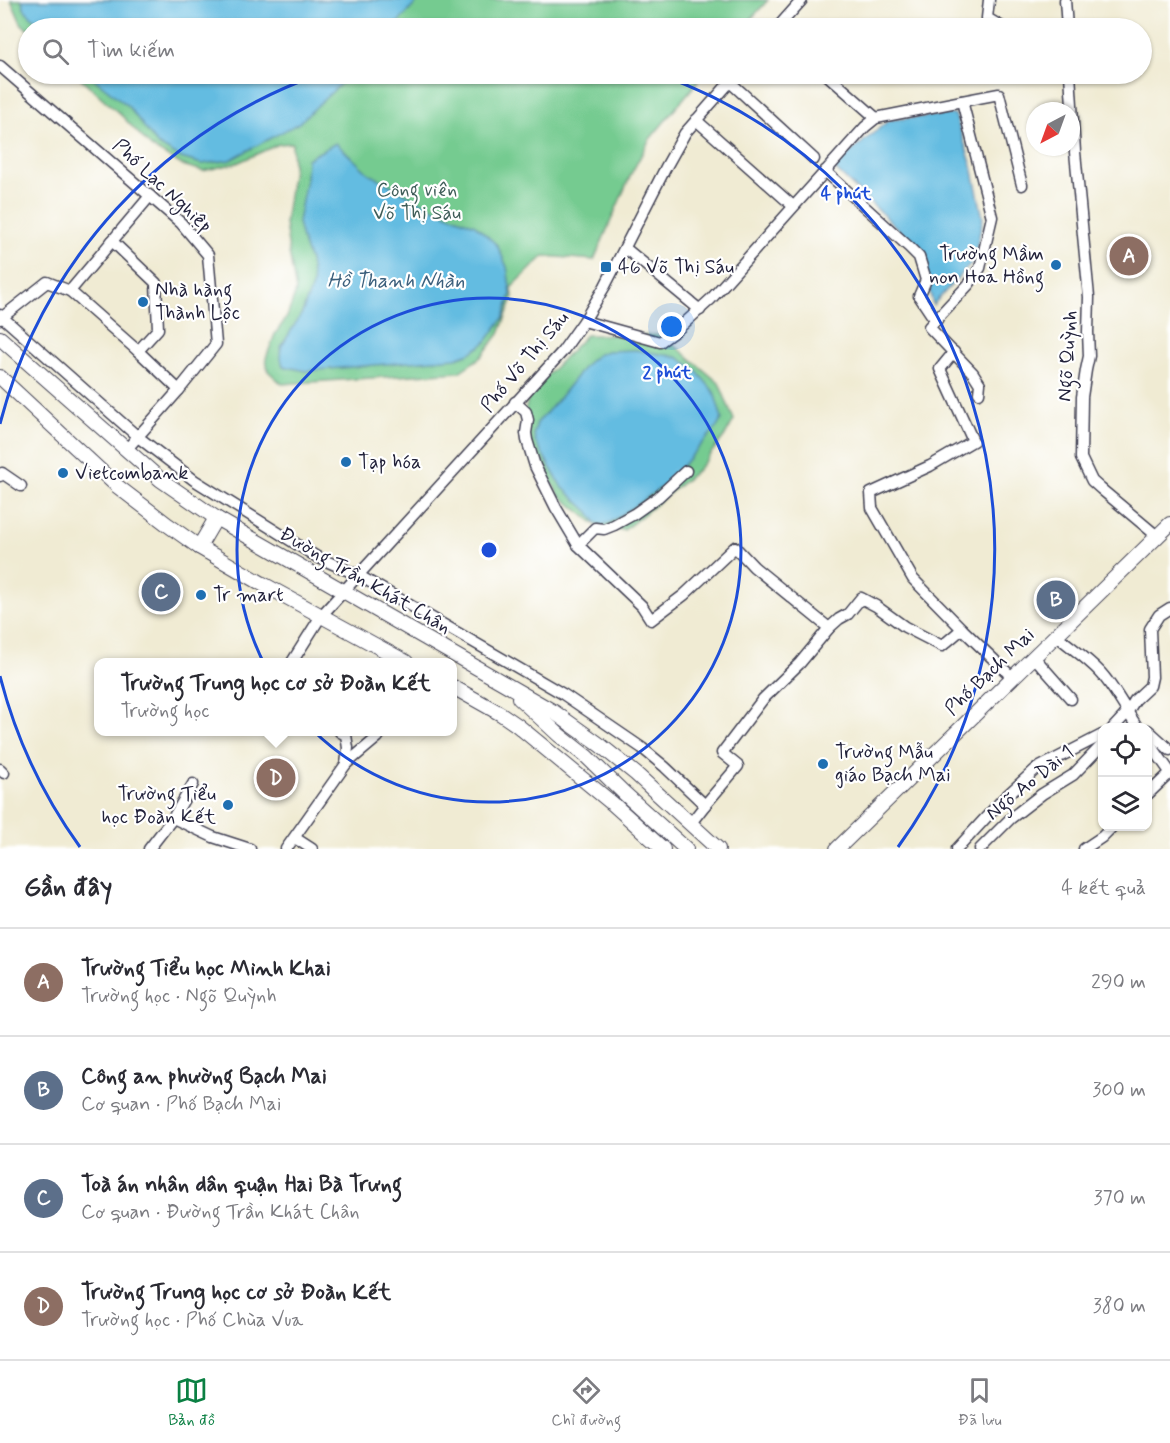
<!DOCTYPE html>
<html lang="vi">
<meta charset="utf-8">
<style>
:root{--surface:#fff;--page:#f2f2f3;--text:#2b2b33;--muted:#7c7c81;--line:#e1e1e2;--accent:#0b8043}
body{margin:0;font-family:Mynerve,sans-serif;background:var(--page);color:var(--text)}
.controls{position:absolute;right:18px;bottom:18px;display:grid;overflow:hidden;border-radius:12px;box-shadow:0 2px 4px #0004}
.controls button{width:54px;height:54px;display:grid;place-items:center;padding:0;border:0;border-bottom:2px solid var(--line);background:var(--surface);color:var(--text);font:30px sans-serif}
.compass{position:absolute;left:1026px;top:102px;width:54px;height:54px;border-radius:50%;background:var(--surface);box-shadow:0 2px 4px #0004;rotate:221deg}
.you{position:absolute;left:672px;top:327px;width:21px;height:21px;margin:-15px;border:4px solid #fff;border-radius:50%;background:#1a73e8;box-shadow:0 0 0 9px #1a73e833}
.badge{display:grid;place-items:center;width:39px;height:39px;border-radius:50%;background:var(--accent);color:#fff;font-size:20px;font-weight:700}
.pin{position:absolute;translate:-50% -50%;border:3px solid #fff;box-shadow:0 2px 6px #0006}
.popup{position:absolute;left:94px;top:658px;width:363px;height:78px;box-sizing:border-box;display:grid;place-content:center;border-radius:12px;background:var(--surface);filter:drop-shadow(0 2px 4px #0005);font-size:20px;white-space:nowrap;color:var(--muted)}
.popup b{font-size:22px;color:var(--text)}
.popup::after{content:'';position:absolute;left:50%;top:100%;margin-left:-12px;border:12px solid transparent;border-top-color:var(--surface)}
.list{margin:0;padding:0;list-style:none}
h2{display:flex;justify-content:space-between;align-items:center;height:78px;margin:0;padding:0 24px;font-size:26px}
h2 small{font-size:20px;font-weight:400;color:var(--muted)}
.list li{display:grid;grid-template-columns:39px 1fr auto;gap:18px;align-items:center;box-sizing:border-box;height:108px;padding:0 24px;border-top:2px solid var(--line)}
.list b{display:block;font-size:22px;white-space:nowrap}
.list p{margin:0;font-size:20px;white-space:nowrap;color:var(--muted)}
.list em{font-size:20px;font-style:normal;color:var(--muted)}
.icon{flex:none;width:33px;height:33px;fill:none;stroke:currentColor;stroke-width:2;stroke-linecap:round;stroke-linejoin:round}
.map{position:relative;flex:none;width:1170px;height:849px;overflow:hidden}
.search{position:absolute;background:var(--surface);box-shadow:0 2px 4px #0004;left:18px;right:18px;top:18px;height:66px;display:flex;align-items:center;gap:15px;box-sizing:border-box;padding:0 21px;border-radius:33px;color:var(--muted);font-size:22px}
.sheet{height:510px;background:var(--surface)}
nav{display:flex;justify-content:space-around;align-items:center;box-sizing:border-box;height:84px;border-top:2px solid var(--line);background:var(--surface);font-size:16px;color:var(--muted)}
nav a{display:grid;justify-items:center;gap:3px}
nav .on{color:var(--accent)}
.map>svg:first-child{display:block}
.green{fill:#75cb90;stroke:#4c7666;stroke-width:1.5}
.water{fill:#64bce1;stroke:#436f8e;stroke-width:1.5}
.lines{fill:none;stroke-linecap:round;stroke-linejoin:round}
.minor-casing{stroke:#414052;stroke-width:13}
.major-casing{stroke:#414052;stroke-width:16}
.minor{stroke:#fff;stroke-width:10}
.major{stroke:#fff;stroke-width:14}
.ring{fill:none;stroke:#1d4ed8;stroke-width:3}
.poi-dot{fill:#1f6fb2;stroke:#fff;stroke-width:2}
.labels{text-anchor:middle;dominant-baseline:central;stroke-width:4.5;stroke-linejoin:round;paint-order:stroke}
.street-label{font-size:20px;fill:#22223b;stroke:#fff}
.park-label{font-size:20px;fill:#3f5d59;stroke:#fff}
.poi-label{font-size:20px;fill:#22223b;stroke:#fff;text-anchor:start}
.water-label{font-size:21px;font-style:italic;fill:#3c607d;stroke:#fff}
.centre{fill:#1d4ed8;stroke:#fff;stroke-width:3}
.ring-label{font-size:18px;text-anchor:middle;font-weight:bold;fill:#1d4ed8;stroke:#fff;stroke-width:4.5;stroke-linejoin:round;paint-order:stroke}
</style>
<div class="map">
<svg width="1170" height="849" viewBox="0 0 1170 849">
<rect width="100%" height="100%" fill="#fff"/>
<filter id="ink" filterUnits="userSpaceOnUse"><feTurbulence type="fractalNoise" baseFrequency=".0167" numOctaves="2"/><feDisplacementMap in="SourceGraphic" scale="12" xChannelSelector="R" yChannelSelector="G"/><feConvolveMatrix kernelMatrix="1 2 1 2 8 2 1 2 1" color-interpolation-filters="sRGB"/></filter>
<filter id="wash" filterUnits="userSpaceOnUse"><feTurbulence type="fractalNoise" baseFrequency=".008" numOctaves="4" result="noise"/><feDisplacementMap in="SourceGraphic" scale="24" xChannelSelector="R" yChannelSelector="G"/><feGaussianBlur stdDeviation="1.35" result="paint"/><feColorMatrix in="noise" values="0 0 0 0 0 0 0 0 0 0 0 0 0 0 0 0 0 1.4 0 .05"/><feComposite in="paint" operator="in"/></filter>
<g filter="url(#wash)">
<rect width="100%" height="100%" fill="#f0ebd3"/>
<!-- green -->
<g class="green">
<path d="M11,0H768L743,28H28V30L21,23Z"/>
<path d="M76,74H704L650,139L631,174L594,260L544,256L512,287L513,298L499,334L481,357L459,372L282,384L268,371L266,358L275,334L287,317L296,291L289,252L285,223L293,168L292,143L279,144L237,163L203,171L182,165L151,147L123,117Z"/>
<path d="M586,335H658L678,348L719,383L734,420L726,434L698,470L624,530L601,529L559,495L531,447L523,420L529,394Z"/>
</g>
<!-- water -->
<g class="water">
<path d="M22,0H419L393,28H43L25,10Z"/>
<path d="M88,74H351L299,123L230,160L202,164L181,158L157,144L128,106Z"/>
<path d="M955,114L972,166L983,218L974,260L933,305L920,250L833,167L889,120Z"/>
<path d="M336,143L368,173L402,192L437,210L475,225L497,245L507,267L511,294L504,317L485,343L470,353L456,358L306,371L283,366L280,355L281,347L302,313L313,284L310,261L302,239L298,222L306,180L307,159Z"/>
<path d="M636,350L677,357L695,369L714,392L722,419L717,427L666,484L642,501L609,523L602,525L596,523L589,512L561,486L535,441L534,433L537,423L556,402L587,363L597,355L607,351Z"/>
</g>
</g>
<g filter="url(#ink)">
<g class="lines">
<!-- minor casing -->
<g class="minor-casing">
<g id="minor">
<path d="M989,0L987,18L1004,28"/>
<path d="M1065,0L1067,28"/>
<path d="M777,28L802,0"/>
<path d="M0,66L181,223L208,255L216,344L179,390L126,450"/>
<path d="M826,74L876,118"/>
<path d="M1070,74L1075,152L1089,297L1088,332L1089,356L1086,370L1082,397L1081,458L1092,481L1101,489L1157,536"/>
<path d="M730,82L814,159"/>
<path d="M962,101L999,94L1022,185"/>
<path d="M696,120L793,206"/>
<path d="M825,171L909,247L919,257L926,280L919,296L931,314L937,320"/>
<path d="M112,241L156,283L158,329L138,351"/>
<path d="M625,248L700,310"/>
<path d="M70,291L150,196"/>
<path d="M0,315L138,437L194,480L317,557L358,575L563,694L642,748L665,767L705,805"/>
<path d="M0,319L47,282L70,291L138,351L179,390"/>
<path d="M584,321L660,342L678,329L711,299L865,127L876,118L962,101L992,217L980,268L969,284L929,327L973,373L980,384L979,393"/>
<path d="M954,352L940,369L973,441L930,466L871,493L872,508L913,579L962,629L1013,678"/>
<path d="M515,402L526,412L528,420L526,433L527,440L535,466L556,508L578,545L642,606L651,620L684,595L735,547L754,567L829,628"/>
<path d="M0,476L2,473L21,486"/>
<path d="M578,545L595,528L604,529L614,525L634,514L658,497L686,471"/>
<path d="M1056,635C1070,647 1087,658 1100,672C1115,688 1125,710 1138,728"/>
<path d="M1034,657L1071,699"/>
<path d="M292,662L321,616L562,352L584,321L605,286L666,167L685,133L737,74"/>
<path d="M1113,728L1127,713L1135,700L1150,686L1152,677L1150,629L1159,615L1170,608"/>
<path d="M1148,730L1170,750"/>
<path d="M340,732L346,735L348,748L346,764"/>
<path d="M1148,741L1170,772"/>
<path d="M0,769L4,773"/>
<path d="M1148,794L1170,773"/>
<path d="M173,818L213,837L250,849"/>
<path d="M691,823L705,805L738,766L722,753L763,699L800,663L829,628L839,619L848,614L861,598L876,606L905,627L942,646L962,629"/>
<path d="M295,838L312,849"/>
<path d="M149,849L173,818L193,784"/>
<path d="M286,849L346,764L378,737L381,732"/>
<path d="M957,849L1004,798L1036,769L1102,735"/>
<path d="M980,849L1011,818L1042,794L1073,775L1102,745"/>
<path d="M1084,849L1102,837L1113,826"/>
</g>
</g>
<!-- major casing -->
<g class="major-casing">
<g id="major">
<path d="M0,338L161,480L216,518L554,712L600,745L636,774L718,849"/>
<path d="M0,377L117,486L168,525L199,547L261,583L406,662"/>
<path d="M199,547L216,518"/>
<path d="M453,687L501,714L517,725L613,804L663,849"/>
<path d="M519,698L559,735L587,757L624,793L686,849"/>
<path d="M837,849L1170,524"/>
</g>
</g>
<!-- minor -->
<use href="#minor" class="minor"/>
<!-- major -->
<use href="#major" class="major"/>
</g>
</g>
<!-- distance rings -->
<g class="ring">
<circle cx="489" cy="550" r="252"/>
<path d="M80 847A505 505 0 0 1 0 676M0 424A505 505 0 0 1 320 74M658 74A505 505 0 0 1 898 847"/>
</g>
<!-- markers -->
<g class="poi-dot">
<circle cx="1056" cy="265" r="6"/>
<rect x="600" y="261" width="12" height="12" rx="3"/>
<circle cx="143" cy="302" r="6"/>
<circle cx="346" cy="462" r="6"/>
<circle cx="63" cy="473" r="6"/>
<circle cx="201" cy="595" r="6"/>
<circle cx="823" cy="764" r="6"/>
<circle cx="228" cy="805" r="6"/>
</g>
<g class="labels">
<!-- street labels -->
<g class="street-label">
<text transform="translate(162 186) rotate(43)">Phố Lạc Nghiệp</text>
<text transform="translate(1068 356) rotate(-86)">Ngõ Quỳnh</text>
<text transform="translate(525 362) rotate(-50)">Phố Võ Thị Sáu</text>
<text transform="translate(365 581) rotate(30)">Đường Trần Khát Chân</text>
<text transform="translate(990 672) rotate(-44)">Phố Bạch Mai</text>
<text transform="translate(1030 783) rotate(-39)">Ngõ Ao Dài 1</text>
</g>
<!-- park labels -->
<g class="park-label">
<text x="417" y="190">Công viên<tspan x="417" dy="23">Võ Thị Sáu</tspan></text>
</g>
<!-- poi labels -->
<g class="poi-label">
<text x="1044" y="254" text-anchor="end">Trường Mầm<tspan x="1044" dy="23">non Hoa Hồng</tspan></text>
<text x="618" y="267">46 Võ Thị Sáu</text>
<text x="155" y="290">Nhà hàng<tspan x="155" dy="23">Thành Lộc</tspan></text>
<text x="358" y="462">Tạp hóa</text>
<text x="75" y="473">Vietcombank</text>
<text x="213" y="595">Tr mart</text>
<text x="835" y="752">Trường Mẫu<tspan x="835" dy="23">giáo Bạch Mai</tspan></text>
<text x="216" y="794" text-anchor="end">Trường Tiểu<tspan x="216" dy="23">học Đoàn Kết</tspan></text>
</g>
<!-- water labels -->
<g class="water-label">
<text x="396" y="281">Hồ Thanh Nhàn</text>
</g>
</g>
<circle cx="489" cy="550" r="9" class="centre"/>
<g class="ring-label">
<text x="846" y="199">4 phút</text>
<text x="667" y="378">2 phút</text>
</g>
</svg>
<div class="controls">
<button><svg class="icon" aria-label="locate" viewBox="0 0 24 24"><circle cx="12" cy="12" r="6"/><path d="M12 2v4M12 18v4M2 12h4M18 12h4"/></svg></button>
<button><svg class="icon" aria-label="layers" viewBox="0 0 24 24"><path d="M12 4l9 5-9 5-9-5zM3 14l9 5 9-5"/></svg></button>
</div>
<svg class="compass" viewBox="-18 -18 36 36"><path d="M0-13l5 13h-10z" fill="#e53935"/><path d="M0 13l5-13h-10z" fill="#7c7c81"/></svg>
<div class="you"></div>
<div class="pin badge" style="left:1129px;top:256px;background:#8d6e63">A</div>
<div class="pin badge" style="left:1056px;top:600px;background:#5c6f8a">B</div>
<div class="pin badge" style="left:161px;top:592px;background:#5c6f8a">C</div>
<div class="pin badge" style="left:276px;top:778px;background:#8d6e63">D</div>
<div class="popup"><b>Trường Trung học cơ sở Đoàn Kết</b>Trường học</div>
<div class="search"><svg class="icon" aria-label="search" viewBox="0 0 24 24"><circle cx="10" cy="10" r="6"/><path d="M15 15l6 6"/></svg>Tìm kiếm</div>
</div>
<section class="sheet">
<h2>Gần đây<small>4 kết quả</small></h2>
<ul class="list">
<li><span class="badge" style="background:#8d6e63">A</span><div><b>Trường Tiểu học Minh Khai</b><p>Trường học · Ngõ Quỳnh</p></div><em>290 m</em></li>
<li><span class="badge" style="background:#5c6f8a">B</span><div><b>Công an phường Bạch Mai</b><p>Cơ quan · Phố Bạch Mai</p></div><em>300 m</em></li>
<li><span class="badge" style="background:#5c6f8a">C</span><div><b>Toà án nhân dân quận Hai Bà Trưng</b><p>Cơ quan · Đường Trần Khát Chân</p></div><em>370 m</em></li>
<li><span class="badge" style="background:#8d6e63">D</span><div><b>Trường Trung học cơ sở Đoàn Kết</b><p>Trường học · Phố Chùa Vua</p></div><em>380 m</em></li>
</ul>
</section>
<nav>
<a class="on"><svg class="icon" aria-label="map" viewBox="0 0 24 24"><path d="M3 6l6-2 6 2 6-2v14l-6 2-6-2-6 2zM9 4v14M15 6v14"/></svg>Bản đồ</a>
<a><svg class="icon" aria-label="directions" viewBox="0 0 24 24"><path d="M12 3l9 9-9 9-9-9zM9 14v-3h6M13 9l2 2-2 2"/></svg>Chỉ đường</a>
<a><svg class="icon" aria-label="saved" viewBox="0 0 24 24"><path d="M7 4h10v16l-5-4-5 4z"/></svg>Đã lưu</a>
</nav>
